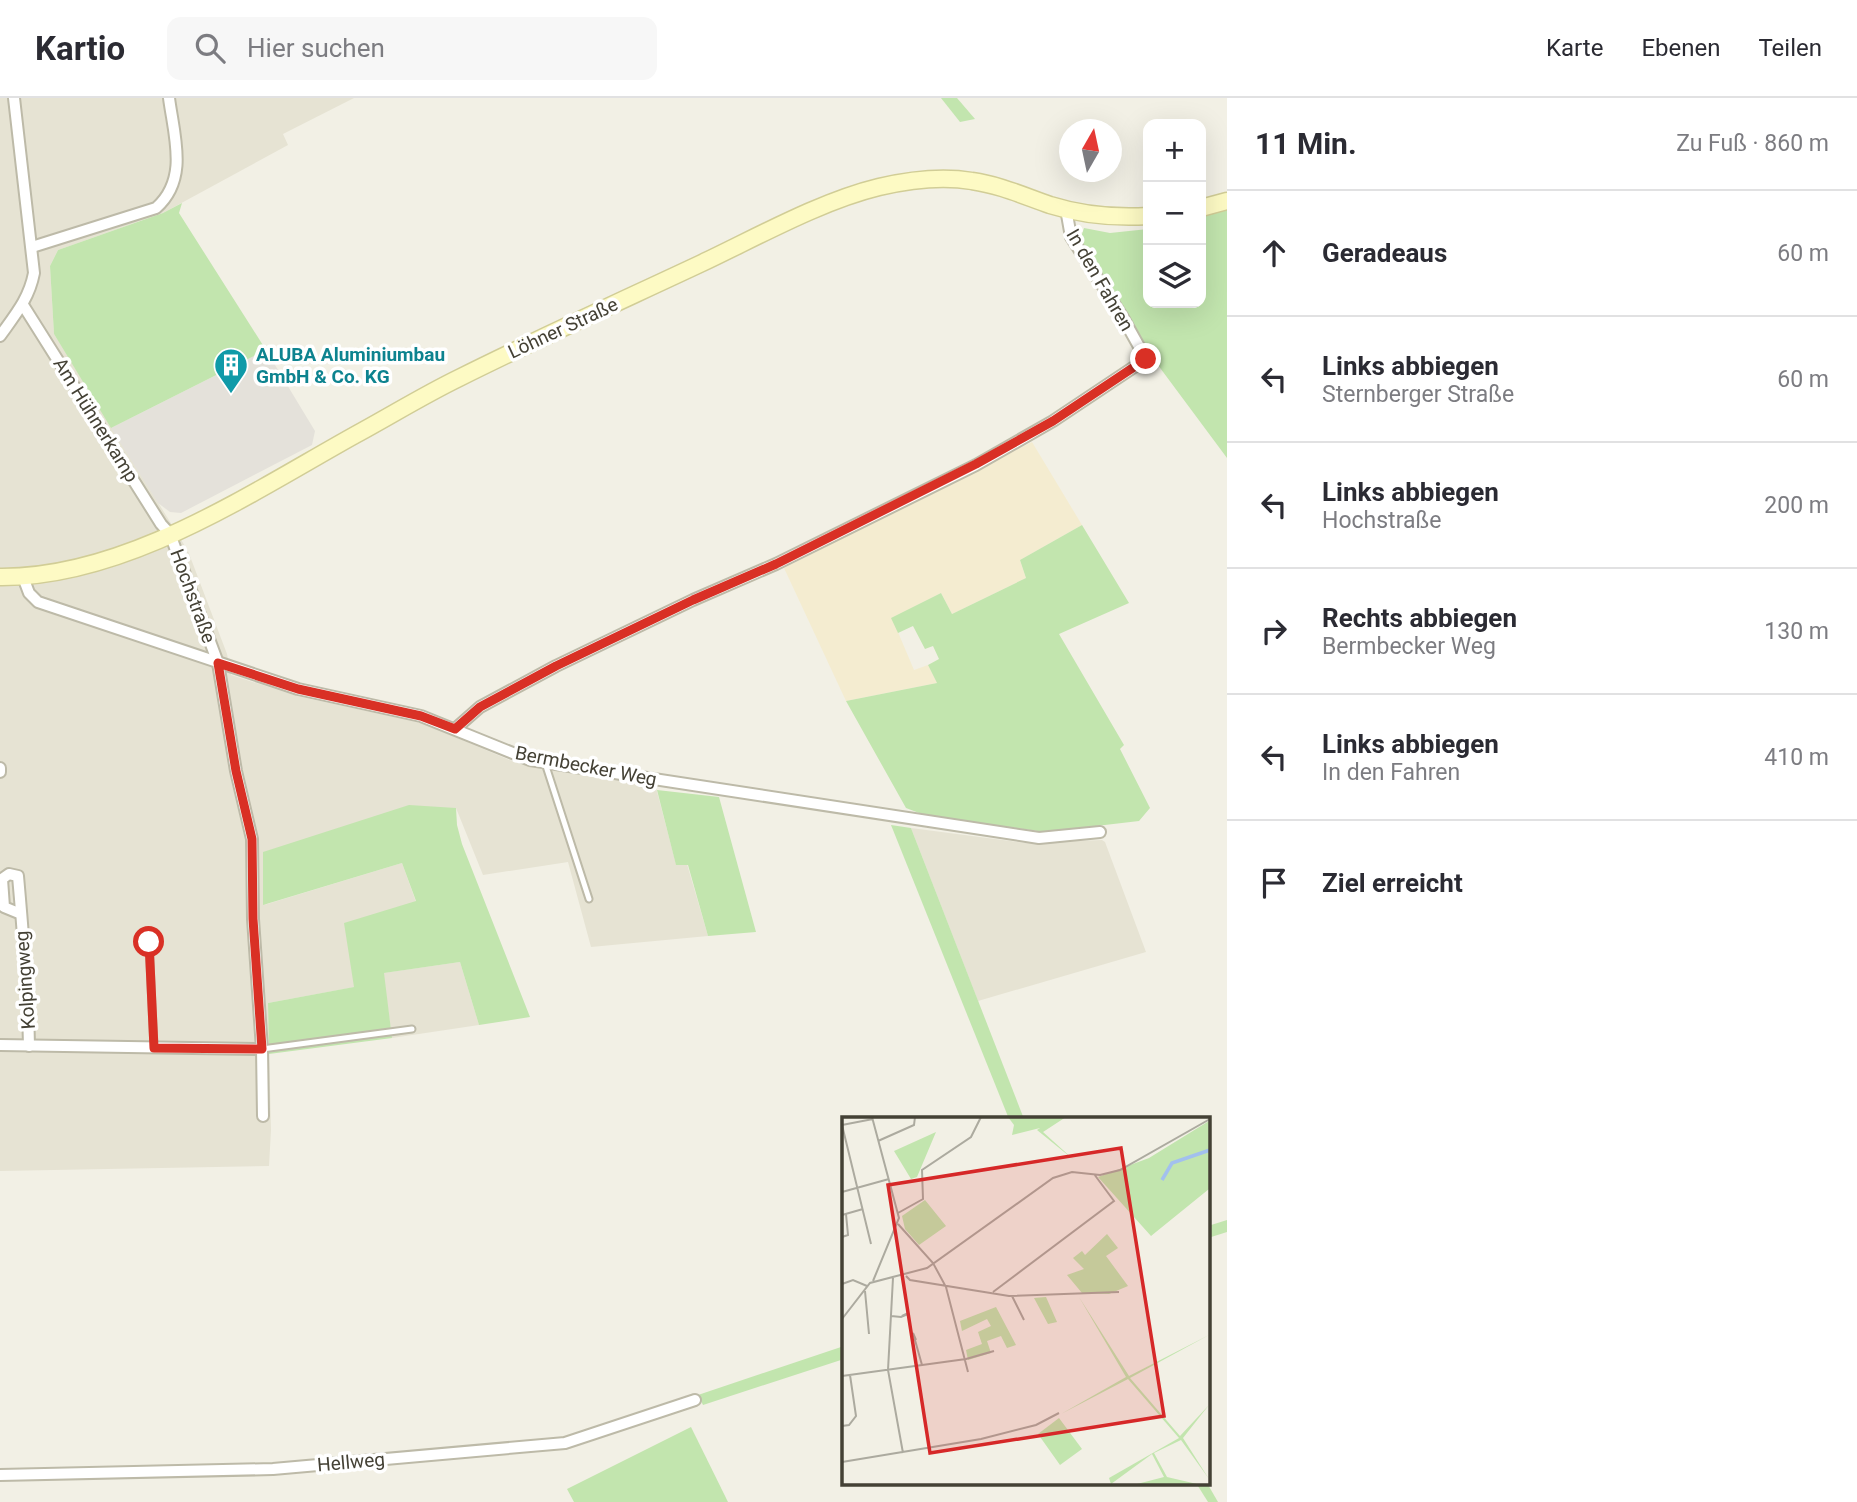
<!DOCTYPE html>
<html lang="de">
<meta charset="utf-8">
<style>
:root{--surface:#fff;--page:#f7f7f7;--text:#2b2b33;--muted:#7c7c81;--line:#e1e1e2}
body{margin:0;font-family:Roboto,sans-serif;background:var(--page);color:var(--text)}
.controls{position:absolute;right:21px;top:21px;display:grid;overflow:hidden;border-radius:14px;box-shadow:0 7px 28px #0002}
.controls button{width:63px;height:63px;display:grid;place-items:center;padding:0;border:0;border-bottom:2px solid var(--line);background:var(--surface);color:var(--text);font:35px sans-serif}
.compass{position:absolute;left:1059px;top:21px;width:63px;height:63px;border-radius:50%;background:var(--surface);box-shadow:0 7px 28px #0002;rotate:9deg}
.stop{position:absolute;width:21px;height:21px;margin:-16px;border:5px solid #d93025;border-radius:50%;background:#fff}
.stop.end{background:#d93025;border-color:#fff;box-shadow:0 2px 7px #0008}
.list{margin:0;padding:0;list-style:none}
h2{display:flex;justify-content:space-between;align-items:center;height:91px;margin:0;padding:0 28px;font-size:30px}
h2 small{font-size:23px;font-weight:400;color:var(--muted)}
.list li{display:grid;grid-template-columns:46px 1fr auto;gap:21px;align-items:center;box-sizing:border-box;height:126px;padding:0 28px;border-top:2px solid var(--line)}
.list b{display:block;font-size:26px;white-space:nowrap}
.list p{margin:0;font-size:23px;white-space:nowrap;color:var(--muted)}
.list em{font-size:23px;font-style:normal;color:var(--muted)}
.icon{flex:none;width:38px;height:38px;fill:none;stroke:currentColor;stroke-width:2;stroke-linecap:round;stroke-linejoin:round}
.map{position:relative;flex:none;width:1227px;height:1404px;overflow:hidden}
header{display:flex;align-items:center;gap:42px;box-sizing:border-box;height:98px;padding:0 35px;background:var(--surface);border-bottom:2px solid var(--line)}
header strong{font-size:33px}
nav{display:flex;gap:38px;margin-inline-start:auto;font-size:24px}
.search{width:490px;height:63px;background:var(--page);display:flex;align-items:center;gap:18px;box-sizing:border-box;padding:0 24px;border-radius:14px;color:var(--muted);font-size:26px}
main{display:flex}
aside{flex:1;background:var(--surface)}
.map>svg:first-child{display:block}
.residential{fill:#e6e3d3}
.commercial{fill:#f4ecd0}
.industrial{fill:#e4e1da}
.green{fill:#c2e5ae}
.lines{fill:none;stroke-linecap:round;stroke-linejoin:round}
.lane-casing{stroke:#bdbaa8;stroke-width:9}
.street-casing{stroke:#bdbaa8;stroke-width:14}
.secondary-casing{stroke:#d1cd96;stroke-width:19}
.lane{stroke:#fff;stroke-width:5}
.street{stroke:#fff;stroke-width:10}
.secondary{stroke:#fdfac4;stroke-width:16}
.route{stroke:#d93025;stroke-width:9}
.labels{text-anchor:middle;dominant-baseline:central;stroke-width:7;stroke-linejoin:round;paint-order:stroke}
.street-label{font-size:19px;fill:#444135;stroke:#fff}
.culture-label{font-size:19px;font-weight:bold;fill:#0d838f;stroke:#fff;text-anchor:start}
.inset-river{fill:none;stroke:#a2c0ee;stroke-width:3.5}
.inset-road{fill:none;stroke:#acaa9f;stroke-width:2}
.view{fill:#d62828;fill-opacity:0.15;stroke:#d62828;stroke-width:3.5}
.inset-edge{fill:none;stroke:#444135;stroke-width:3.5}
</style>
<header>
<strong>Kartio</strong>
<div class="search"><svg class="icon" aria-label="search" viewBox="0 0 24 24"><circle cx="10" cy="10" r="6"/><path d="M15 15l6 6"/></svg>Hier suchen</div>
<nav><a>Karte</a><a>Ebenen</a><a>Teilen</a></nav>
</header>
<main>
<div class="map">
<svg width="1227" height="1404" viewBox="0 0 1227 1404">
<rect width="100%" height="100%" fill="#f2f0e5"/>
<!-- residential -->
<g class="residential">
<path d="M0,0H354L283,36L288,47L163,115L58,152L50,168L54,236L188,453L227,556L231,577L297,598L422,625L512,663L543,671L655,686L676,766H687L708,838L591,849L568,764L483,777L456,710L264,807L402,765L416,804L355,889L268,905L271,1032L269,1068L0,1073Z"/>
<path d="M911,730L1025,745L1102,742L1105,744L1146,854L978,903Z"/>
<path d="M460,864L479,927L392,940L383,875Z"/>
</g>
<!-- commercial -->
<path class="commercial" d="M1032,344L1082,427L1020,462L1026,480L952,516L941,495L892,520L914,572L928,567L937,585L846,603L784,470Z"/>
<!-- industrial -->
<path class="industrial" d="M266,252L315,333L312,347L181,415L170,414L158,405L111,330Z"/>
<!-- green -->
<g class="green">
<path d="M941,0H957L975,21L960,24Z"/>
<path d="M182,105L179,115L266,252L111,330L54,236L50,168L58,152L163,115Z"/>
<path d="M1227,110V360L1149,255L1080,142L1084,130L1110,135L1148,131V205H1201V118Z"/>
<path d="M1082,427L1129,505L1059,536L1124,647L1120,651L1150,710L1139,723L1045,734L927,718L906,710L846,603L937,585L928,567L939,561L933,548L925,551L913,528L898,535L891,520L941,495L952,516L1026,480L1020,462Z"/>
<path d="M657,692L719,699L756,834L708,838L688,767H676Z"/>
<path d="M409,707L456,710L457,727L462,746L530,919L479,927L460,864L384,875L392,940L269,956L268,905L354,889L344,825L416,803L402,765L263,807V754Z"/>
<path d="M891,727L911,730L1024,1021H1009Z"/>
<path d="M1227,1122V1134L1208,1140V1128Z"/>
<path d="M844,1248V1261L703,1307L698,1297Z"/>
<path d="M691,1329L728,1404H574L567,1391Z"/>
<path d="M1196,1385H1207L1218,1404H1208Z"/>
</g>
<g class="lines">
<!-- lane casing -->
<g class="lane-casing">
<g id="lane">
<path d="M545,665L589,801"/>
<path d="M149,844L154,950"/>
<path d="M262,951L412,931"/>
</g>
</g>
<!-- street casing -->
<g class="street-casing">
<g id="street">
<path d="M32,149L156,110C189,81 174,38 169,0"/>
<path d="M23,207L161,426L170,436L218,565L236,673L252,741L253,821L262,951L263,1018"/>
<path d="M0,238C15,217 29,201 34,175L14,0"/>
<path d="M23,479L29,495L38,504L298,591L421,618L530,662L1039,740L1100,734"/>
<path d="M455,631L480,609L556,568L693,502L776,466L976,367L1053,323L1146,261L1122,218L1071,139L1066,111"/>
<path d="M0,670V674"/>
<path d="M21,816L4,809L2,781L9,776L18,778C23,834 28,891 29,948"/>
<path d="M0,947L262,951"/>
<path d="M0,1377L273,1371L565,1345L695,1302"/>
</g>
</g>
<!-- secondary casing -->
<g class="secondary-casing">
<g id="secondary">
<path d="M1201,110L1227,103"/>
<path d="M0,479C125,480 249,396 355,337C390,318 424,297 459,280C539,240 621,203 702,165C757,139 821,103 879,89C909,82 942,78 972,83C1000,87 1024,98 1050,107C1082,117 1115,120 1148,118"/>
</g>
</g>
<!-- lane -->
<use href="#lane" class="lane"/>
<!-- street -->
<use href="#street" class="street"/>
<!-- secondary -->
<use href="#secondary" class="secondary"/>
</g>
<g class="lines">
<!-- route -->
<path class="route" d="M149,844L154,950L262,951L253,821L252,741L236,673L218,565L298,591L421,618L455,631L480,609L556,568L693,502L776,466L976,366L1053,323L1146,261"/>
</g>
<!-- icons -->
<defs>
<g id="building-pin" transform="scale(1.75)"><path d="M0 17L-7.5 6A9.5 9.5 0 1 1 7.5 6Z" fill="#0f9aa8" stroke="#fff"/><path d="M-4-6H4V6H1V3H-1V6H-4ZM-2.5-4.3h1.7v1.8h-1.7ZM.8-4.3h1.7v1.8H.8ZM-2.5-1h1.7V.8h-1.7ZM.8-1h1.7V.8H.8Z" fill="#fff"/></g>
</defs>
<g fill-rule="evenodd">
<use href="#building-pin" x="231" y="267"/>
</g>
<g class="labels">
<!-- street labels -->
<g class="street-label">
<text transform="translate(1100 182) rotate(60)">In den Fahren</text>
<text transform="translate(563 230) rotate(-25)">Löhner Straße</text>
<text transform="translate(96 322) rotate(58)">Am Hühnerkamp</text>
<text transform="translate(193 498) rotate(70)">Hochstraße</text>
<text transform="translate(586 668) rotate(11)">Bermbecker Weg</text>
<text transform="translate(25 882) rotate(-94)">Kolpingweg</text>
<text transform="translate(351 1364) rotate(-5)">Hellweg</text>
</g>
<!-- culture labels -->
<g class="culture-label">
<text x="256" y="256">ALUBA Aluminiumbau<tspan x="256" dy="22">GmbH &amp; Co. KG</tspan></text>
</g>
</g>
<!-- overview -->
<g transform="translate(842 1019)">
<rect width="368" height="368" fill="#f2f0e5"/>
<path d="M166,0H224L201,15L232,43L195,13L198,11L170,18L172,8ZM367,4V72L309,119L256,60L307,41ZM94,15L75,60L69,62L52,34ZM83,83L104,109L77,128L63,112L60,99ZM265,117L276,131L264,139L286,169L267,177L240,176L225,158L242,152L231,141L240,134L243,138ZM204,180L215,205L206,207L192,181ZM237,180L287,259L367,218L288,261L338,319L367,288L341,321L367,362L339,323L312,336L325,360L355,367H295L322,360L310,337L269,367L267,361L337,321L286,262L219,297L284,260ZM154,190L174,228L165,231L159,219L145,224L149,236L126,243L124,233L140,227L136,215L149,209L145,202L120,214L118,204ZM217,301L240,332L218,348L196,317Z" fill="#c2e5ae"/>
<path class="inset-river" d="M320,63L330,46L368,33"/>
<path class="inset-road" d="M30,0L57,101L31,164M0,8L29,127M0,8L31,2M36,24L72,8L73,0M0,75L47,62M56,96L81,82L80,53L129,20L139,0M0,98L21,92M56,107L91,146L104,170L126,255M0,120L6,118L4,97M64,159L68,163L167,179L277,175M51,161L46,253L61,336M0,167L11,163L25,169M23,174L27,217M151,175L272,84L252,57M170,179L182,203M49,199L59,200L66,197V196L60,199M0,202L28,166L85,151L211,61L230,55L258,58L278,53L368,2M74,223L71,216L80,248M0,259L124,242L152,234M0,309L7,308L14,299L8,258M0,345L139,322L194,308L217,296"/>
<path class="view" d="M279,31L322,299L88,336L46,68Z"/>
<rect width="368" height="368" class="inset-edge"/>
</g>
</svg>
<div class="controls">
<button>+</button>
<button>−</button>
<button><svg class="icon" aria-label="layers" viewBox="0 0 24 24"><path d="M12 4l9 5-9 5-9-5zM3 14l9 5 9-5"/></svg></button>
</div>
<svg class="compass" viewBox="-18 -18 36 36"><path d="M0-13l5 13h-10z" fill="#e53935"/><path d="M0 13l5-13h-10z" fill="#7c7c81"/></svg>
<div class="stop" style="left:149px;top:844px"></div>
<div class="stop end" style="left:1146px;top:261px"></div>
</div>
<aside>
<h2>11 Min.<small>Zu Fuß · 860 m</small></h2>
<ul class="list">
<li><svg class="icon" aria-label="ahead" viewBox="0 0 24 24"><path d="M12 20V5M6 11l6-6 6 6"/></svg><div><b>Geradeaus</b></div><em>60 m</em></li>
<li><svg class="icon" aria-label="left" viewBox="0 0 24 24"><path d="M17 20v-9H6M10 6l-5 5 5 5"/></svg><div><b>Links abbiegen</b><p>Sternberger Straße</p></div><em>60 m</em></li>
<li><svg class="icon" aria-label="left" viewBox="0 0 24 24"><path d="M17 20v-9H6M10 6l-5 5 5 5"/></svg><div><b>Links abbiegen</b><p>Hochstraße</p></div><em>200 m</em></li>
<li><svg class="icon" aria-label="right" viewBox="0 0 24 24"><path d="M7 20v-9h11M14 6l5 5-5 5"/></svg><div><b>Rechts abbiegen</b><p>Bermbecker Weg</p></div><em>130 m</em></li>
<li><svg class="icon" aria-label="left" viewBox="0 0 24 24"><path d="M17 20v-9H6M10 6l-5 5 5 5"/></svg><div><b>Links abbiegen</b><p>In den Fahren</p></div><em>410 m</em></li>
<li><svg class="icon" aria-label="arrive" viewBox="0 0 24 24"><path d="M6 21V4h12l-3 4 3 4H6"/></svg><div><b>Ziel erreicht</b></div></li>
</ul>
</aside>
</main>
